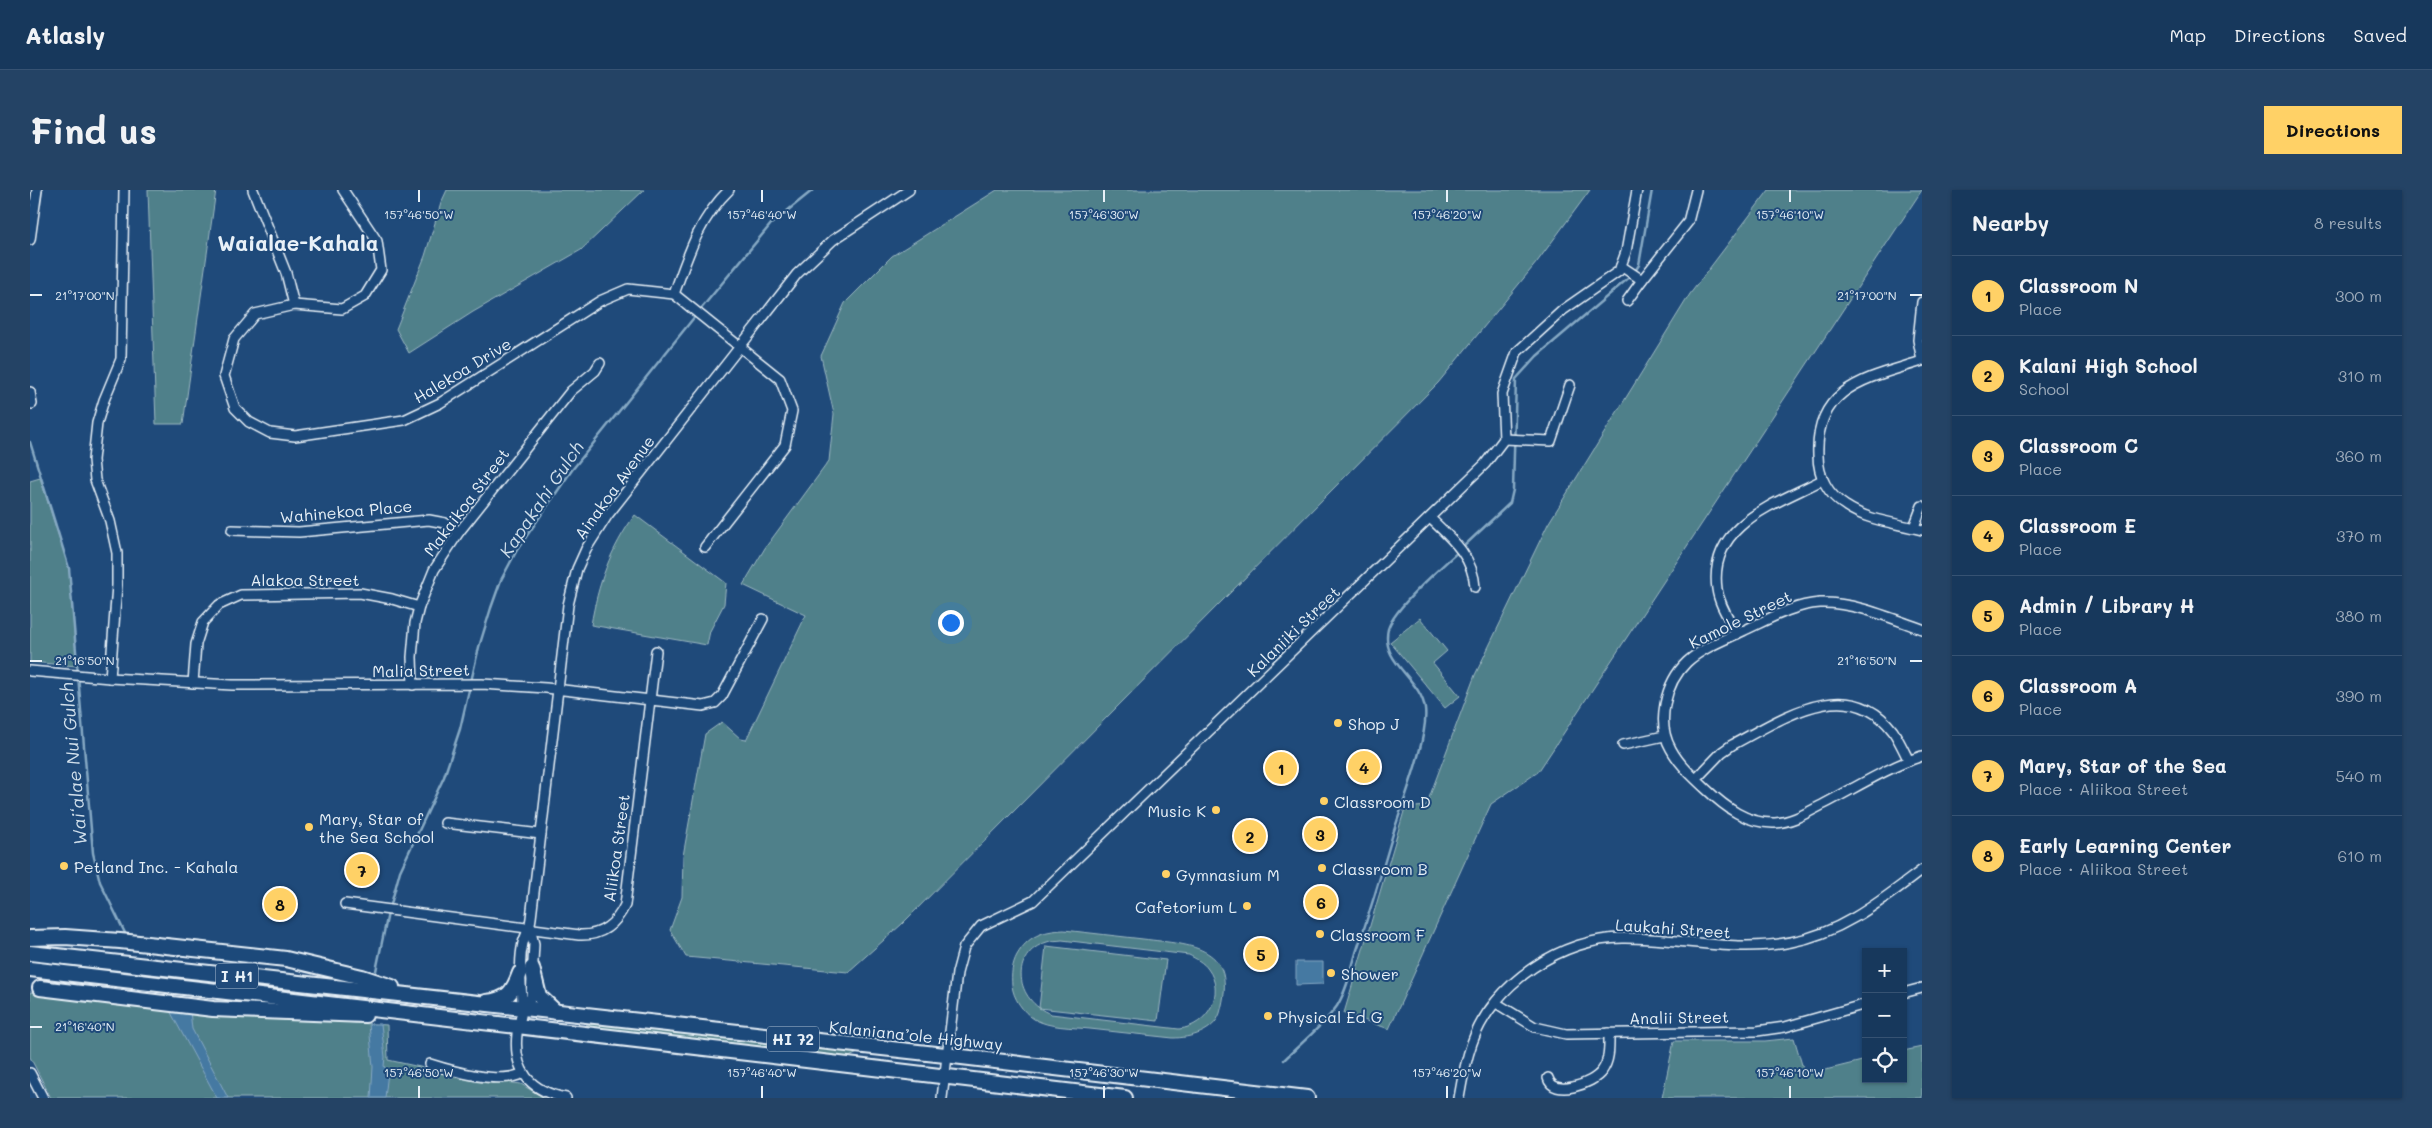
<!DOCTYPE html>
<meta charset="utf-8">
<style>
:root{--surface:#17385c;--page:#244365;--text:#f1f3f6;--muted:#9eacbb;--line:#365272;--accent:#ffd166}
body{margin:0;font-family:Mali,sans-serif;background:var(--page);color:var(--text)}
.controls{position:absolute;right:15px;bottom:15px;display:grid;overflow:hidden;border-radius:0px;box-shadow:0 1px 4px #0004}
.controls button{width:45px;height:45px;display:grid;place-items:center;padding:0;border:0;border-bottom:1px solid var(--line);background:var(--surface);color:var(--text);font:25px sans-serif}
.you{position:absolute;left:920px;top:432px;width:18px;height:18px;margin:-12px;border:4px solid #fff;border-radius:50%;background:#1a73e8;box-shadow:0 0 0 8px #1a73e833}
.badge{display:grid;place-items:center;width:32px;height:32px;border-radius:50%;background:var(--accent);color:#111;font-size:16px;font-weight:700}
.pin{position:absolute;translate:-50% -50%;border:2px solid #fff;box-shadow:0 1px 5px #0006}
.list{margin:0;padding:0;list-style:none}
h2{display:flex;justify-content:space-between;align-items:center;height:65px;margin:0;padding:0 20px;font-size:21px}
h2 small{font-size:16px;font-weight:400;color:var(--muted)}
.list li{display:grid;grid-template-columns:32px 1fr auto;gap:15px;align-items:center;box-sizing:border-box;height:80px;padding:0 20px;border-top:1px solid var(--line)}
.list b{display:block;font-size:19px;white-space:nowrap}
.list p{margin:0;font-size:16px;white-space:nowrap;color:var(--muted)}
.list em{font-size:16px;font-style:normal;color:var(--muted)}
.icon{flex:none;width:28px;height:28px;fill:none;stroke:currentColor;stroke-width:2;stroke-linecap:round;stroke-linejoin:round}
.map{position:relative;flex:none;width:1892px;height:908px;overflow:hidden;border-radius:0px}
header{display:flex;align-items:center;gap:30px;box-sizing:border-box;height:70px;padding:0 25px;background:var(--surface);border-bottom:1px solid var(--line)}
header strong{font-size:24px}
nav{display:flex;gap:28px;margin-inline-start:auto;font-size:18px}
.intro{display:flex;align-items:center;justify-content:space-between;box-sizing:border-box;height:120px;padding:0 30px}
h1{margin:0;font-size:35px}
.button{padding:12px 22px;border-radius:0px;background:var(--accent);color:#111;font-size:18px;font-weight:700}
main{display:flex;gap:30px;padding:0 30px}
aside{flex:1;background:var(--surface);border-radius:0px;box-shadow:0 1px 4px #0004}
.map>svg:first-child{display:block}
.green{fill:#50808a;stroke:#9cb8c1;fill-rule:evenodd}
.water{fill:#4579a2;stroke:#86a9c4}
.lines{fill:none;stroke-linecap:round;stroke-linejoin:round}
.stream{stroke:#86a9c4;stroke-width:2.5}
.minor-casing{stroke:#e8f1f8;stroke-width:12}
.highway-casing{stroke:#e8f1f8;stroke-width:18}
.minor{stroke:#1f4a7a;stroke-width:9}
.highway{stroke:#1f4a7a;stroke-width:14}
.ticks{fill:none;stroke:#e8f1f8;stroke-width:2}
.poi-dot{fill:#ffd166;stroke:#1f4a7a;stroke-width:2}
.labels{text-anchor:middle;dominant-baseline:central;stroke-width:4;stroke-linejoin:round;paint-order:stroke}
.shield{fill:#1f4a7a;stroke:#acbfd2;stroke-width:1}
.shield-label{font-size:15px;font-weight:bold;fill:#e8f1f8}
.street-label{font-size:16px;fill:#e8f1f8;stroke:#1f4a7a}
.poi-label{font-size:16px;fill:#e8f1f8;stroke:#1f4a7a;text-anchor:start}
.water-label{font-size:18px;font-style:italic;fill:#d0dfeb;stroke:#1f4a7a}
.district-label{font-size:21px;font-weight:bold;fill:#e8f1f8;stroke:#1f4a7a}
.ticks-label{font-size:12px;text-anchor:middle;fill:#e8f1f8;stroke:#1f4a7a;stroke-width:4;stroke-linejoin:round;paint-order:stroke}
</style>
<header>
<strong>Atlasly</strong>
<nav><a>Map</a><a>Directions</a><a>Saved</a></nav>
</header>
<div class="intro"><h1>Find us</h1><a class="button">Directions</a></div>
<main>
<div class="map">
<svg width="1892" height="908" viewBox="0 0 1892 908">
<rect width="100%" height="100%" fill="#1f4a7a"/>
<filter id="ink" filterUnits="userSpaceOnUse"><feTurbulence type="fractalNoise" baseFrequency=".02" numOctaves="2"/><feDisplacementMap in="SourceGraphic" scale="10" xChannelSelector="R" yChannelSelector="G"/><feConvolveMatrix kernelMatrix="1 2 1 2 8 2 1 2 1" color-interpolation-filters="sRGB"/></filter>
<g filter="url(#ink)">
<!-- green -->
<g class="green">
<path d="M118,0H186L153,234H126Z"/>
<path d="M417,0H614L551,60L443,122L379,163L366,139L395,66L411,13Z"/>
<path d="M967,0H1560L1507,72L1408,193L872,734L818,782L656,767L640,740L652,707L653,666L675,544L692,532L711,549L716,550L776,425L713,395L735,358L799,271L804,224L791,166L815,113L862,66Z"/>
<path d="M1739,0H1892L1508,582L1461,614L1359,839L1314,823L1375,618L1396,616L1445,485L1518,334L1660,104Z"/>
<path d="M10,288L39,378L47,476L0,472V291Z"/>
<path d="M605,325L696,393L694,414L680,441L677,455L561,435C568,394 580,359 605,325Z"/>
<path d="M1390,428L1417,461L1403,473L1430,506L1415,518L1360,452Z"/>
<path d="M1034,740C1060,743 1087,746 1113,749C1163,755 1209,756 1190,823C1184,842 1160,848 1143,848C1115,845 1087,842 1060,839C1041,837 1020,838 1004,829C993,822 983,808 982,795C981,785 982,774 987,765C998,746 1012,741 1034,740ZM1032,750L1159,765C1166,769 1173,772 1178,779C1196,803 1178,836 1149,839L1021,824C985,811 979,764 1017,752C1021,750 1027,751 1032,750Z"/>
<path d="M1016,756L1136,770L1128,831L1009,818Z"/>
<path d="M0,802L175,823L357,835L358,870L431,886L491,894L514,908H21L0,867Z"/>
<path d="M567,834L828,863L819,867L785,865L563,838L556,835Z"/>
<path d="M1764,848L1775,885L1836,870V889H1873V861L1892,857V908H1632L1644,851H1735Z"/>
</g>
<!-- water -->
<g class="water">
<path d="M1266,772H1293V794L1266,795Z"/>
<path d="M139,819L160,821L162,839L198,908H187Z"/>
<path d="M339,834H351L355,867L354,876L358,882L355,908H341L343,877Z"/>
</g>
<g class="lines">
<!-- stream -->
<g class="stream">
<path d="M1605,81L1609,75L1622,0"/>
<path d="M670,120L741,34L783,0"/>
<path d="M0,252L39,378L63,663L70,692L95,743"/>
<path d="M1433,357L1480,313L1483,300L1486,189L1507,166L1601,86"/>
<path d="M360,718L370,681L414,587L430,539L449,457L461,418L471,390L487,360L542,280L666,125"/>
<path d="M346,781L358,723"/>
<path d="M1254,870C1271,853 1293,836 1307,816C1317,800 1321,780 1326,763C1339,724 1351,685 1362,647C1371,617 1399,547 1395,519C1391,488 1350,473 1358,439C1364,418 1411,377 1429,361"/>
</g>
<!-- minor casing -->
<g class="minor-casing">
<g id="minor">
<path d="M223,0L256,83L264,115"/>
<path d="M313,0L347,51L351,80L335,106L312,119L264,115L225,124L204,149L194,186L205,218L219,232L240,243L265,246L374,230L410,213L570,111L598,99L644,104L750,189L762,221L755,255L675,357"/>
<path d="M0,50L7,0"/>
<path d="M1591,76L1612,90L1658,32L1666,0"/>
<path d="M644,104C658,65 669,29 699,0"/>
<path d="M1597,111L1612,90"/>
<path d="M1892,112L1888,150L1892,171C1839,188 1785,196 1788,265C1788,286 1798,305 1816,316C1838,331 1867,333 1892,340"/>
<path d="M0,202L2,214"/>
<path d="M1474,249L1521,251L1540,195"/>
<path d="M1400,328C1421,348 1443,366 1445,397"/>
<path d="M1884,337L1892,316"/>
<path d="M202,340L269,342L399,330L415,333L429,342"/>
<path d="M1892,439C1860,428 1825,412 1790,413C1762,415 1737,430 1713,441C1694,450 1672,458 1657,472C1635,493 1626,533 1641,559C1649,574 1663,587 1676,599C1695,617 1717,634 1745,633C1763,632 1778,622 1794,614C1825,598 1858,577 1892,566"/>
<path d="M1707,444C1700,430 1689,415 1687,399C1678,334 1746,314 1792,290"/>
<path d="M0,481L80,488L202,495L452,494L516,498L673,516L685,513L692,506L733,429"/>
<path d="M80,488L87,395V363L80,331L65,290L63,270L67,233L74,210L91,169L94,0"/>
<path d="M163,493L166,454L173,432L189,415L211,405L330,403L362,409L389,417"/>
<path d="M383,495L382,467L385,433L389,417L404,380L429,342L541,201L565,181L570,173"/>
<path d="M1593,555L1634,546"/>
<path d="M1666,589L1692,562L1702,555C1750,530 1818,482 1863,541C1869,550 1874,561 1879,571"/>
<path d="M415,633L511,644"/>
<path d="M315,714L549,745C571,746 586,734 595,715L626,461"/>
<path d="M1873,803L1892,798"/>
<path d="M1466,813L1505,837L1536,844L1727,841L1755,837L1836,814"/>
<path d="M492,819L501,807L504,754L500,738"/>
<path d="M400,874C422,881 472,895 493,883"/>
<path d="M0,883L13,908"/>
<path d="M1518,888C1523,908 1563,894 1572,881C1580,870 1579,857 1579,843"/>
<path d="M536,908C500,901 483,881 487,844C488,835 492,826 492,818C492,796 488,774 493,753C496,744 500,737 501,728L538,415L547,379L556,359L577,326L767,84L803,50L879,0"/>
<path d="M912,908L927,783L934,757L951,736L1003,711L1455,274L1474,249L1472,204L1487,162L1533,120L1589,81L1596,62L1607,0"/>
<path d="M1429,908C1432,890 1436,870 1442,853C1463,793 1533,747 1595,748C1651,748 1706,763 1761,752C1812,743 1852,710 1892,680"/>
</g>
</g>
<!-- highway casing -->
<g class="highway-casing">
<g id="highway">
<path d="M0,748L35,747L90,751L256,769L332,787L362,797"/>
<path d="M0,763L915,865L1277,908"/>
<path d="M502,778L509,806L526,822"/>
<path d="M0,779C365,820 730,865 1095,908"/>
<path d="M10,798L183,819L335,825"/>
<path d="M456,812C478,810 483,802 490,783"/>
</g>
</g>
<!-- minor -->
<use href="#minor" class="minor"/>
<!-- highway -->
<use href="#highway" class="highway"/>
</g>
</g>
<!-- ticks -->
<path class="ticks" d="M389,0V12M732,0V12M1074,0V12M1417,0V12M1760,0V12M0,105H12M1880,105H1892M0,471H12M1880,471H1892M0,837H12M389,896V908M732,896V908M1074,896V908M1417,896V908M1760,896V908"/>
<!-- markers -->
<g class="poi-dot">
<circle cx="1308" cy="533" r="5"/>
<circle cx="1294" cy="611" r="5"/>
<circle cx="1186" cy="620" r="5"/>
<circle cx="279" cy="637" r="5"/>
<circle cx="34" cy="676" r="5"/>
<circle cx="1292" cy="678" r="5"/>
<circle cx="1136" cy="684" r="5"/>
<circle cx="1217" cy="716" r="5"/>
<circle cx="1290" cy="744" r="5"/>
<circle cx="1301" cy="783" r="5"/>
<circle cx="1238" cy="826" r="5"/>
</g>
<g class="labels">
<!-- shield labels -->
<g class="shield">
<rect x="186" y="773.5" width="42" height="25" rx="4"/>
<rect x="737" y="836.5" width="52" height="25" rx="4"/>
</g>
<g class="shield-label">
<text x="207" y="786">I H1</text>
<text x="763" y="849">HI 72</text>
</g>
<!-- street labels -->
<g class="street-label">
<text transform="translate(432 180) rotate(-31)">Halekoa Drive</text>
<text transform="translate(584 297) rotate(-54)">Ainakoa Avenue</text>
<text transform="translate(436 312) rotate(-53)">Makaikoa Street</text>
<text transform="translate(316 321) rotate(-5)">Wahinekoa Place</text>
<text x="275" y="389">Alakoa Street</text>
<text transform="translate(1710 429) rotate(-26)">Kamole Street</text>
<text transform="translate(1263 441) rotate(-44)">Kalaniiki Street</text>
<text transform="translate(391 480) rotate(-1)">Malia Street</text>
<text transform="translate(586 658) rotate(-82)">Aliikoa Street</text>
<text transform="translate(1643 738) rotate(4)">Laukahi Street</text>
<text transform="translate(1649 827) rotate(-1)">Analii Street</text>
<text transform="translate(886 845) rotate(6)">Kalaniana’ole Highway</text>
</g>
<!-- poi labels -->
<g class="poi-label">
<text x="1318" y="533">Shop J</text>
<text x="1304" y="611">Classroom D</text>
<text x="1176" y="620" text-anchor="end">Music K</text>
<text x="289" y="628">Mary, Star of<tspan x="289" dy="18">the Sea School</tspan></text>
<text x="44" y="676">Petland Inc. - Kahala</text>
<text x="1302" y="678">Classroom B</text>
<text x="1146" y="684">Gymnasium M</text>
<text x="1207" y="716" text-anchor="end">Cafetorium L</text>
<text x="1300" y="744">Classroom F</text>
<text x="1311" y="783">Shower</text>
<text x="1248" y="826">Physical Ed G</text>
</g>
<!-- water labels -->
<g class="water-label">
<text transform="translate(511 309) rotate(-56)">Kapakahi Gulch</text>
<text transform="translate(43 574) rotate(-95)">Waiʻalae Nui Gulch</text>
</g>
<!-- district labels -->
<g class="district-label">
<text x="268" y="52">Waialae-Kahala</text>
</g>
</g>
<g class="ticks-label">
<text x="389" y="29">157°46'50"W</text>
<text x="732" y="29">157°46'40"W</text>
<text x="1074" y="29">157°46'30"W</text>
<text x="1417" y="29">157°46'20"W</text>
<text x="1760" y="29">157°46'10"W</text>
<text x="55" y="110">21°17'00"N</text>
<text x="1837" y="110">21°17'00"N</text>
<text x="55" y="475">21°16'50"N</text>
<text x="1837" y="475">21°16'50"N</text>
<text x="55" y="841">21°16'40"N</text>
<text x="389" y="887">157°46'50"W</text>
<text x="732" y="887">157°46'40"W</text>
<text x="1074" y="887">157°46'30"W</text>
<text x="1417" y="887">157°46'20"W</text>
<text x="1760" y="887">157°46'10"W</text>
</g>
</svg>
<div class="controls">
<button>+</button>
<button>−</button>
<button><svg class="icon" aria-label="locate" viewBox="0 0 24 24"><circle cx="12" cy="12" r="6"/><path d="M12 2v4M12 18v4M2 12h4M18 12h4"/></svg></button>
</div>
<div class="you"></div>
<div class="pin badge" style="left:1251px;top:578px">1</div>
<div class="pin badge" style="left:1220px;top:646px">2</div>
<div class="pin badge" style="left:1290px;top:644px">3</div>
<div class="pin badge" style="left:1334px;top:577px">4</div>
<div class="pin badge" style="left:1231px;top:764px">5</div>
<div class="pin badge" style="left:1291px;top:712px">6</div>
<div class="pin badge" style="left:332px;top:680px">7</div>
<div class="pin badge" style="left:250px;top:714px">8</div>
</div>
<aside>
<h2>Nearby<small>8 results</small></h2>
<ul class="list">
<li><span class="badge">1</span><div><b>Classroom N</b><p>Place</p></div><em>300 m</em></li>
<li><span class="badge">2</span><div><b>Kalani High School</b><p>School</p></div><em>310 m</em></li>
<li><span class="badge">3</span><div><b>Classroom C</b><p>Place</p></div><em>360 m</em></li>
<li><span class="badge">4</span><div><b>Classroom E</b><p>Place</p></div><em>370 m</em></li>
<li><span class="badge">5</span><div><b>Admin / Library H</b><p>Place</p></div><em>380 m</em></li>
<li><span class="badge">6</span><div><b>Classroom A</b><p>Place</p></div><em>390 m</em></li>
<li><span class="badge">7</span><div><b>Mary, Star of the Sea</b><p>Place · Aliikoa Street</p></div><em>540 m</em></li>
<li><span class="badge">8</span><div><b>Early Learning Center</b><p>Place · Aliikoa Street</p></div><em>610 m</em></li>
</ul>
</aside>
</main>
